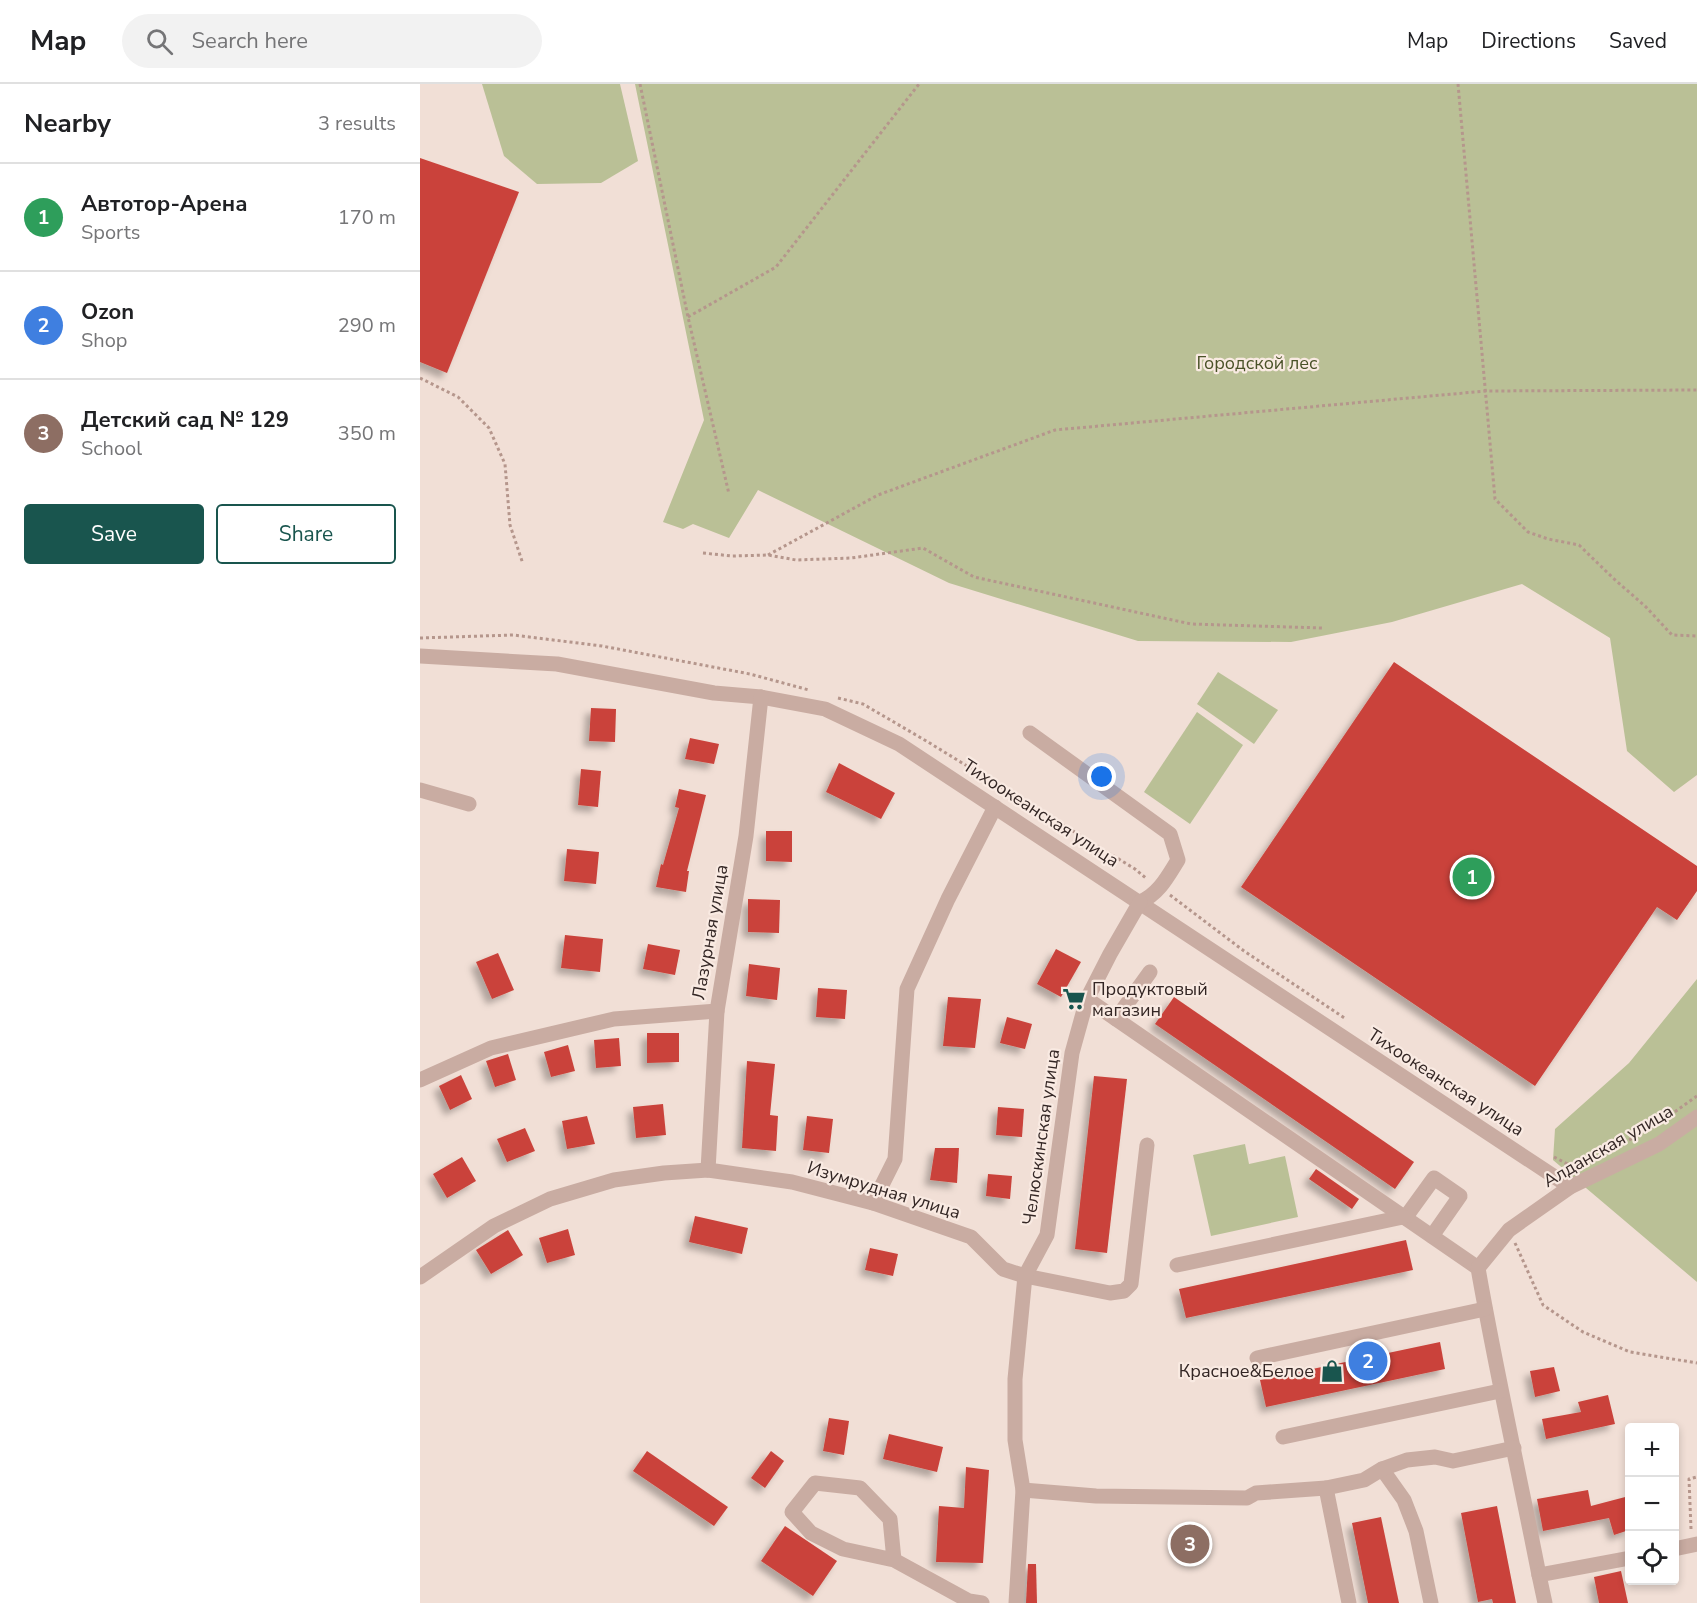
<!DOCTYPE html>
<meta charset="utf-8">
<style>
:root{--surface:#fff;--page:#f2f2f2;--text:#202124;--muted:#757577;--line:#e0e0e0;--accent:#19554e}
body{margin:0;font-family:"Nunito Sans",sans-serif;background:var(--page);color:var(--text)}
.controls{position:absolute;right:18px;bottom:18px;display:grid;overflow:hidden;border-radius:6px;box-shadow:0 3px 9px #0003}
.controls button{width:54px;height:54px;display:grid;place-items:center;padding:0;border:0;border-bottom:2px solid var(--line);background:var(--surface);color:var(--text);font:30px sans-serif}
.you{position:absolute;left:682px;top:693px;width:21px;height:21px;margin:-15px;border:4px solid #fff;border-radius:50%;background:#1a73e8;box-shadow:0 0 0 9px #1a73e833}
.badge{display:grid;place-items:center;width:39px;height:39px;border-radius:50%;background:var(--accent);color:#fff;font-size:20px;font-weight:700}
.pin{position:absolute;translate:-50% -50%;border:3px solid #fff;box-shadow:0 2px 6px #0006}
.list{margin:0;padding:0;list-style:none}
h2{display:flex;justify-content:space-between;align-items:center;height:78px;margin:0;padding:0 24px;font-size:26px}
h2 small{font-size:20px;font-weight:400;color:var(--muted)}
.list li{display:grid;grid-template-columns:39px 1fr auto;gap:18px;align-items:center;box-sizing:border-box;height:108px;padding:0 24px;border-top:2px solid var(--line)}
.list b{display:block;font-size:22px;white-space:nowrap}
.list p{margin:0;font-size:20px;white-space:nowrap;color:var(--muted)}
.list em{font-size:20px;font-style:normal;color:var(--muted)}
.actions{display:flex;gap:12px;padding:18px 24px}
.actions a{flex:1;padding:14px 0;border:2px solid var(--accent);border-radius:6px;text-align:center;font-size:21px;color:var(--accent)}
.actions .main{background:var(--accent);color:#fff}
.icon{flex:none;width:33px;height:33px;fill:none;stroke:currentColor;stroke-width:2;stroke-linecap:round;stroke-linejoin:round}
.map{position:relative;flex:none;width:1277px;height:1519px;overflow:hidden}
header{display:flex;align-items:center;gap:36px;box-sizing:border-box;height:84px;padding:0 30px;background:var(--surface);border-bottom:2px solid var(--line)}
header strong{font-size:28px}
nav{display:flex;gap:33px;margin-inline-start:auto;font-size:21px}
.search{width:420px;height:54px;background:var(--page);display:flex;align-items:center;gap:15px;box-sizing:border-box;padding:0 21px;border-radius:33px;color:var(--muted);font-size:22px}
main{display:flex}
aside{flex:1;background:var(--surface)}
.map>svg:first-child{display:block}
.green{fill:#bac096}
.building{fill:#ca433b;filter:url(#shadow)}
.lines{fill:none;stroke-linecap:round;stroke-linejoin:round}
.path{stroke:#b5968c;stroke-width:3;stroke-dasharray:3 3;stroke-linecap:butt}
.minor{stroke:#c9aca2;stroke-width:15}
.labels{text-anchor:middle;dominant-baseline:central;stroke-width:4.5;stroke-linejoin:round;paint-order:stroke}
.park-label{font-size:18px;fill:#4a5228;stroke:#f9eae2}
.street-label{font-size:18px;fill:#332624;stroke:#f9eae2}
.poi-label{font-size:18px;fill:#332624;stroke:#f9eae2;text-anchor:start}
</style>
<header>
<strong>Map</strong>
<div class="search"><svg class="icon" aria-label="search" viewBox="0 0 24 24"><circle cx="10" cy="10" r="6"/><path d="M15 15l6 6"/></svg>Search here</div>
<nav><a>Map</a><a>Directions</a><a>Saved</a></nav>
</header>
<main>
<aside>
<h2>Nearby<small>3 results</small></h2>
<ul class="list">
<li><span class="badge" style="background:#2e9e5b">1</span><div><b>Автотор-Арена</b><p>Sports</p></div><em>170 m</em></li>
<li><span class="badge" style="background:#3f7fe0">2</span><div><b>Ozon</b><p>Shop</p></div><em>290 m</em></li>
<li><span class="badge" style="background:#8d6e63">3</span><div><b>Детский сад № 129</b><p>School</p></div><em>350 m</em></li>
</ul>
<div class="actions"><a class="main">Save</a><a>Share</a></div>
</aside>
<div class="map">
<svg width="1277" height="1519" viewBox="0 0 1277 1519">
<defs>
<filter id="shadow"><feDropShadow dx="-5.5" dy="5.5" stdDeviation="3" flood-color="#0004"/></filter>
</defs>
<rect width="100%" height="100%" fill="#f1dfd6"/>
<!-- green -->
<g class="green">
<path d="M62,0H200L218,77L181,99L117,100L84,72Z"/>
<path d="M215,0H1277V691L1254,708L1207,667L1190,554L1102,500L972,538L871,558L718,557L529,499L338,406L309,454L273,440L263,445L243,438L284,336Z"/>
<path d="M798,588L858,626L834,660L777,620Z"/>
<path d="M777,628L823,661L770,740L724,708Z"/>
<path d="M1277,895V1198L1133,1076L1135,1045L1209,979Z"/>
<path d="M825,1060L829,1080L865,1072L878,1133L791,1152L773,1071Z"/>
</g>
<!-- building -->
<g class="building">
<path d="M0,74L99,108L27,289L0,278Z"/>
<path d="M974,578L1277,782V807L1257,836L1237,823L1115,1002L821,803Z"/>
<path d="M171,624L196,625L195,658L169,657Z"/>
<path d="M270,654L299,660L294,680L265,675Z"/>
<path d="M419,679L475,709L461,735L406,708Z"/>
<path d="M161,685L181,687L178,723L158,721Z"/>
<path d="M259,705L286,711L267,787H269L266,808L236,803L241,780L243,781L259,724L255,723Z"/>
<path d="M346,747H372V778L346,777Z"/>
<path d="M147,765L179,768L176,800L144,797Z"/>
<path d="M328,815L360,816L359,849L328,848Z"/>
<path d="M145,851L183,855L180,888L141,884Z"/>
<path d="M228,860L260,866L255,891L223,885Z"/>
<path d="M636,865L661,878L641,913L617,900Z"/>
<path d="M78,869L94,906L72,915L56,878Z"/>
<path d="M329,880L360,884L357,916L326,912Z"/>
<path d="M398,904L427,906L425,935L396,933Z"/>
<path d="M528,913L561,915L555,964L523,962Z"/>
<path d="M754,913L994,1078L975,1105L735,940Z"/>
<path d="M587,933L612,940L605,965L580,959Z"/>
<path d="M227,949H259V978L227,979Z"/>
<path d="M199,954L201,982L176,984L174,956Z"/>
<path d="M148,961L155,987L131,993L124,968Z"/>
<path d="M88,970L96,996L75,1003L66,977Z"/>
<path d="M327,977L355,980L350,1031L358,1032L356,1067L322,1064Z"/>
<path d="M41,991L52,1015L30,1026L19,1002Z"/>
<path d="M674,992L707,995L687,1169L655,1165Z"/>
<path d="M243,1020L246,1051L216,1054L213,1023Z"/>
<path d="M578,1023L604,1025L602,1053L576,1051Z"/>
<path d="M167,1032L175,1060L147,1065L142,1037Z"/>
<path d="M387,1032L413,1035L409,1069L383,1066Z"/>
<path d="M105,1044L115,1067L87,1078L77,1055Z"/>
<path d="M515,1064H539L537,1099L510,1096Z"/>
<path d="M42,1073L56,1097L27,1114L13,1090Z"/>
<path d="M896,1085L939,1115L932,1125L889,1095Z"/>
<path d="M568,1090L592,1092L590,1115L566,1112Z"/>
<path d="M275,1132L328,1144L322,1170L269,1158Z"/>
<path d="M148,1145L155,1171L127,1179L119,1154Z"/>
<path d="M88,1146L103,1171L71,1190L56,1166Z"/>
<path d="M986,1156L993,1186L766,1234L759,1205Z"/>
<path d="M450,1164L478,1170L473,1192L445,1186Z"/>
<path d="M1020,1258L1025,1285L846,1323L840,1296Z"/>
<path d="M1134,1283L1140,1307L1115,1313L1110,1287Z"/>
<path d="M1188,1311L1195,1340L1126,1355L1122,1335L1161,1328L1158,1318Z"/>
<path d="M409,1334L429,1337L424,1371L403,1367Z"/>
<path d="M469,1350L523,1363L517,1388L463,1375Z"/>
<path d="M227,1367L308,1423L294,1442L213,1387Z"/>
<path d="M351,1367L364,1377L345,1404L331,1394Z"/>
<path d="M546,1383L569,1386L563,1479L516,1478L519,1422L544,1424Z"/>
<path d="M1168,1406L1171,1422L1209,1412V1446L1194,1451L1189,1434L1123,1447L1117,1415Z"/>
<path d="M1077,1422L1096,1519H1073L1072,1515L1058,1518L1041,1429Z"/>
<path d="M961,1433L979,1519H948L932,1439Z"/>
<path d="M365,1442L417,1477L393,1512L341,1477Z"/>
<path d="M608,1480H616L617,1519H606Z"/>
<path d="M1201,1487L1208,1519H1179L1174,1493Z"/>
</g>
<g class="lines">
<!-- path -->
<g class="path">
<path d="M220,0L268,233L309,410"/>
<path d="M1038,0L1075,415L1108,448L1128,455L1159,461L1193,494L1226,523L1252,551L1277,552"/>
<path d="M268,233L356,183L499,0"/>
<path d="M0,294L38,313L69,344L85,380L90,441L103,480"/>
<path d="M283,469L312,472L348,471L376,476L431,474L503,464L554,493L771,540L903,544"/>
<path d="M348,471L458,411L635,346L1066,307L1277,306"/>
<path d="M0,554L93,551L182,562L330,590L389,606"/>
<path d="M418,614L443,620L508,658L715,785L727,795"/>
<path d="M750,811L824,867L926,935"/>
<path d="M1209,1056L1239,1039L1277,1012"/>
<path d="M1134,1073L1157,1085"/>
<path d="M1095,1159L1123,1221L1163,1248L1210,1268L1277,1279"/>
<path d="M1271,1445L1269,1395L1277,1393"/>
</g>
<!-- minor -->
<g class="minor">
<path d="M0,572L137,580L294,609L341,613L405,625L479,660L1150,1103"/>
<path d="M610,649L750,750L758,776C748,792 739,810 720,818"/>
<path d="M0,706L49,720"/>
<path d="M667,915L1058,1184C1076,1287 1099,1389 1119,1491"/>
<path d="M696,935L730,888"/>
<path d="M0,996L71,964L194,935L297,927L326,752L341,613"/>
<path d="M288,1086L297,927"/>
<path d="M453,1119L475,1075L487,905L528,815L575,723"/>
<path d="M985,1134L1014,1094L1040,1112L1012,1152"/>
<path d="M757,1181L983,1133"/>
<path d="M1058,1184L1089,1146L1150,1103L1239,1060L1277,1033"/>
<path d="M0,1193L74,1142L130,1115L194,1096L244,1089L288,1086L372,1098L453,1119L551,1153L583,1185L605,1192L690,1209L704,1207L711,1200L727,1061"/>
<path d="M837,1274L1065,1225"/>
<path d="M863,1353L1080,1307"/>
<path d="M962,1385L984,1416L996,1447L1011,1519"/>
<path d="M603,1406L676,1412L827,1414L836,1409L906,1404"/>
<path d="M1254,1465L1277,1460"/>
<path d="M474,1476L470,1435L440,1404L395,1399L372,1428L391,1449L423,1465L474,1476L549,1517L562,1519"/>
<path d="M596,1519L603,1406L595,1356V1295L605,1192L627,1151L652,969L667,915L690,870L720,818"/>
<path d="M929,1519L906,1404L944,1396L962,1385L987,1376L1015,1373L1033,1377L1094,1364"/>
<path d="M1125,1519L1119,1491L1210,1474"/>
</g>
</g>
<!-- icons -->
<defs>
<g id="supermarket-bare" transform="scale(1.8)"><path d="M-6-5.5h2.5l.6 2H6L4.5 2H-2.5L-4.4-4H-6ZM-1.5 3.2a1.3 1.3 0 1 0 .1 0ZM3 3.2a1.3 1.3 0 1 0 .1 0Z" fill="#19554e" stroke="#f9eae2" stroke-width="2.5" paint-order="stroke"/></g>
<g id="shop-bare" transform="scale(1.8)"><path d="M-5-2.5h2.3a2.7 3.5 0 0 1 5.4 0H5L5.5 6h-11ZM-1.5-2.5h3a1.5 2.3 0 0 0-3 0Z" fill="#19554e" stroke="#f9eae2" stroke-width="2.5" paint-order="stroke"/></g>
</defs>
<g fill-rule="evenodd">
<use href="#supermarket-bare" x="654" y="915"/>
<use href="#shop-bare" x="912" y="1287"/>
</g>
<g class="labels">
<!-- park labels -->
<g class="park-label">
<text x="837" y="279">Городской лес</text>
</g>
<!-- street labels -->
<g class="street-label">
<text transform="translate(621 729) rotate(33)">Тихоокеанская улица</text>
<text transform="translate(290 848) rotate(-80)">Лазурная улица</text>
<text transform="translate(1026 998) rotate(33)">Тихоокеанская улица</text>
<text transform="translate(621 1053) rotate(-82)">Челюскинская улица</text>
<text transform="translate(1188 1062) rotate(-30)">Алданская улица</text>
<text transform="translate(464 1106) rotate(17)">Изумрудная улица</text>
</g>
<!-- poi labels -->
<g class="poi-label">
<text x="672" y="905">Продуктовый<tspan x="672" dy="21">магазин</tspan></text>
<text x="894" y="1287" text-anchor="end">Красное&amp;Белое</text>
</g>
</g>
</svg>
<div class="controls">
<button>+</button>
<button>−</button>
<button><svg class="icon" aria-label="locate" viewBox="0 0 24 24"><circle cx="12" cy="12" r="6"/><path d="M12 2v4M12 18v4M2 12h4M18 12h4"/></svg></button>
</div>
<div class="you"></div>
<div class="pin badge" style="left:1052px;top:793px;background:#2e9e5b">1</div>
<div class="pin badge" style="left:948px;top:1277px;background:#3f7fe0">2</div>
<div class="pin badge" style="left:770px;top:1460px;background:#8d6e63">3</div>
</div>
</main>
